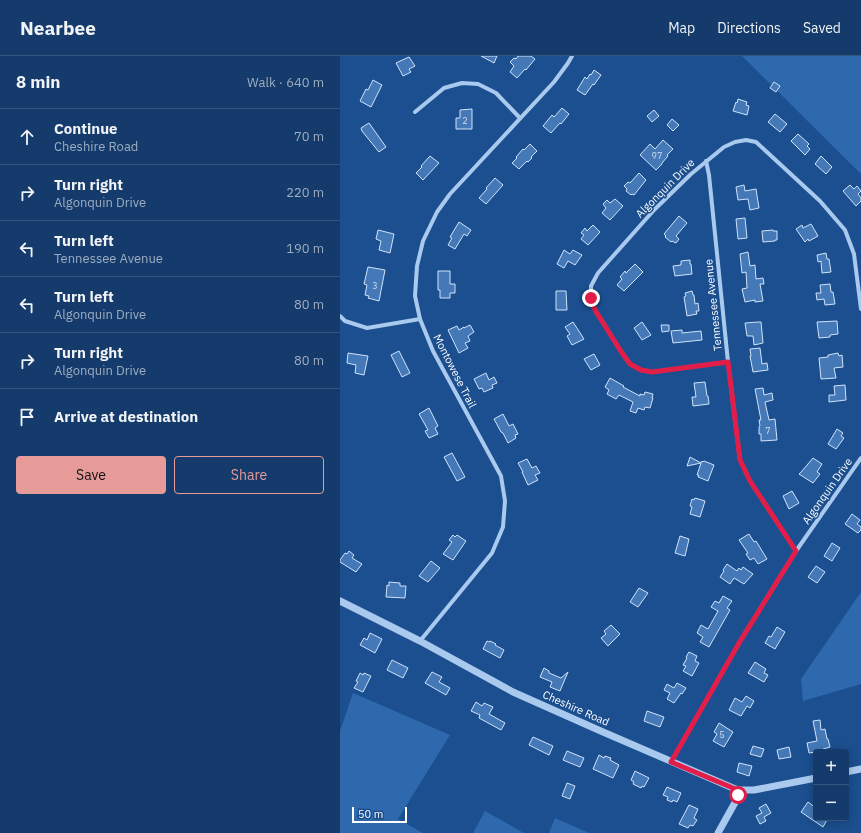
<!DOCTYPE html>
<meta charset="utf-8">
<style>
:root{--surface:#143b6b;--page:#214673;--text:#f1f3f6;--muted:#9dadc1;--line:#33557e;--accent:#e69b98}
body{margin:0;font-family:"IBM Plex Sans",sans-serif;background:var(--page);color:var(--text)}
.controls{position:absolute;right:12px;bottom:12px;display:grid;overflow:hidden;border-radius:4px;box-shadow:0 2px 10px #0003}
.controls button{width:36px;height:36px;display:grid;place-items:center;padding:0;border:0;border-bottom:1px solid var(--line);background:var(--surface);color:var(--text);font:20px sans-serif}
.scale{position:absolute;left:12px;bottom:10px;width:55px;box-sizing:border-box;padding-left:4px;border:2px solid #fff;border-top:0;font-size:11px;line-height:14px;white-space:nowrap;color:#fff;-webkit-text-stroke:3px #1b4f8f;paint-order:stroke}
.stop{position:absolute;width:12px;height:12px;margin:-9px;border:3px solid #e11d48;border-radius:50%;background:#fff}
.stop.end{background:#e11d48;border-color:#fff;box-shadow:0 1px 4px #0008}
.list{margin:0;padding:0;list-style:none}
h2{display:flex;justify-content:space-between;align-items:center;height:52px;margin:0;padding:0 16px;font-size:17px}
h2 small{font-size:13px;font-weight:400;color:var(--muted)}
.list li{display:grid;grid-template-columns:26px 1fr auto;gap:12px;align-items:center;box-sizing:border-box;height:56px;padding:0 16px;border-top:1px solid var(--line)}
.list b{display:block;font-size:15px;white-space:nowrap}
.list p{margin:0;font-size:13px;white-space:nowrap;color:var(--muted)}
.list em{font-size:13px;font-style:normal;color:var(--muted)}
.actions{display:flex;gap:8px;padding:12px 16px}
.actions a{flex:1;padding:9px 0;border:1px solid var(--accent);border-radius:4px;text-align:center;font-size:14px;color:var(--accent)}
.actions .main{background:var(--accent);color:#111}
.icon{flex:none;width:22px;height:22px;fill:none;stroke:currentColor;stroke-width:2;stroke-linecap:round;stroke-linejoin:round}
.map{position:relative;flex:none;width:521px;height:777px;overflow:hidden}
header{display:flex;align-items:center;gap:24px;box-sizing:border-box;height:56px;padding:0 20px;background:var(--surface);border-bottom:1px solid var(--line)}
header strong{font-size:19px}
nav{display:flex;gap:22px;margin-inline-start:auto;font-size:14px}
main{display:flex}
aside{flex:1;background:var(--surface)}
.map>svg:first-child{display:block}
.green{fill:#2e69ad}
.building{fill:#4478b7;stroke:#cfe3fa}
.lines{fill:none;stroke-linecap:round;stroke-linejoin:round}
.minor{stroke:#a9c9ee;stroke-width:4}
.tertiary{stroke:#a9c9ee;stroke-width:7}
.route{stroke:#e11d48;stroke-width:5}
.labels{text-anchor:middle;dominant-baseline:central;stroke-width:3;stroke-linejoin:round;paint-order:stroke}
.number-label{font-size:9px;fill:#d0dded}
.street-label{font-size:11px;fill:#fff;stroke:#1b4f8f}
</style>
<header>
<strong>Nearbee</strong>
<nav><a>Map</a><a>Directions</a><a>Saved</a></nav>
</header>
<main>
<aside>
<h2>8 min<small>Walk · 640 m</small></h2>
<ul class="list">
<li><svg class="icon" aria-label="ahead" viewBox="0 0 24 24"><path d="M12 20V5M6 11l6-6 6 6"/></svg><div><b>Continue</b><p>Cheshire Road</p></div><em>70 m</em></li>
<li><svg class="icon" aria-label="right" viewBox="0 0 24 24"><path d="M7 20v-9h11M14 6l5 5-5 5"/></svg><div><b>Turn right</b><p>Algonquin Drive</p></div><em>220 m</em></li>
<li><svg class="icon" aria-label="left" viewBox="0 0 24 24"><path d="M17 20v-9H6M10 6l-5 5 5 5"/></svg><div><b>Turn left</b><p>Tennessee Avenue</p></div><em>190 m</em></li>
<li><svg class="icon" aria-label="left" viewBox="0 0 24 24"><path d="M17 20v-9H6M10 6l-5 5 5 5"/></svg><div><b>Turn left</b><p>Algonquin Drive</p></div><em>80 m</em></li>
<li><svg class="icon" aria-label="right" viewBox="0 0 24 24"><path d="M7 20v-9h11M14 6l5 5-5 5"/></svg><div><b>Turn right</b><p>Algonquin Drive</p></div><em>80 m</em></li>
<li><svg class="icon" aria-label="arrive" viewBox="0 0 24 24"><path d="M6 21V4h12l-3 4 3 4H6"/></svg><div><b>Arrive at destination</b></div></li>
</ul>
<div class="actions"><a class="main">Save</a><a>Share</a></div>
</aside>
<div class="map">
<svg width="521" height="777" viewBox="0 0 521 777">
<rect width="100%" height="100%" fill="#1b4f8f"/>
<!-- green -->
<g class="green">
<path d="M402,0H521V118Z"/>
<path d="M521,536V628L463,645L461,623Z"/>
<path d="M13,637L110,679L58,763L83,777H0V675Z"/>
<path d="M145,755L184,777H133Z"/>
<path d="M215,762L249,777H209Z"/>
</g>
<!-- building -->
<g class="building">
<path d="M141,0H157L154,7Z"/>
<path d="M178,0H191L195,3L186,14L185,13L177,22L170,16L174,10L170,6L174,2L176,3Z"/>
<path d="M69,1L75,10L69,13L71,16L63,20L56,7Z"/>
<path d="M254,14L261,19L254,29L253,28L245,39L237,34L245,21L247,23L250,18L251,19Z"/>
<path d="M33,24L42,29L31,51L20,45L26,33L28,34Z"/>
<path d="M434,26L440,30L436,36L430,32Z"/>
<path d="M398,43L407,46L406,49L409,50L407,59L393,55L396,46L397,47Z"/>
<path d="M222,52L229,58L221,68L220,67L211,77L203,70L212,59L214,61Z"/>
<path d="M132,53V73H116V62H120V54Z"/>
<path d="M314,54L319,60L312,66L307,60Z"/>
<path d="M435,58L447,68L440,76L428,66Z"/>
<path d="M332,63L339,69L333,75L327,69Z"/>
<path d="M29,67L46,91L39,96L22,75L21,72Z"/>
<path d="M458,78L469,88L467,90L470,93L465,99L451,85Z"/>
<path d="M323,84L333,93L327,99L328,100L322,107V108L316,114L300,99L310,88L315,93Z"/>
<path d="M190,88L197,95L191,101L192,102L188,106L187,105L179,113L172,107L177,102L176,101L183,93L184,94Z"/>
<path d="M90,100L99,107L83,124L76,117L82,111L81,110Z"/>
<path d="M481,100L492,111L486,118L475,108Z"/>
<path d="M299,117L306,124L294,139L292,138L291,139L286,135L287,133L284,130L288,126L290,127Z"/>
<path d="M155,122L163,129L146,148L139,142L147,133L146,132Z"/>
<path d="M404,129L405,135L416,133L419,152L410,154L408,143L398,144L396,131Z"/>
<path d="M510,129L514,133L517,130L521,135L518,138L521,142V145L516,150L503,135Z"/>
<path d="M275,143L283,150L270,164L262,157L266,152L263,148L267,144L270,147Z"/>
<path d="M339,160L347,167L336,180L339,183L336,187L332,185L331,186L325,181L326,180L324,178Z"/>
<path d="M405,162L407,182L398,183L396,163Z"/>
<path d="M119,166L131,174L127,180L124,178L115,193L108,189L112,182L110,181Z"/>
<path d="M471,168L478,180L469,185L468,183L465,186L456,173L462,169L463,172Z"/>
<path d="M253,169L260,176L248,189L241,183L244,179L241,177L245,172L247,175Z"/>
<path d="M38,174L54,178L50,197L39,194L41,185L36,183Z"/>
<path d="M433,174V175H437V184H435V185L423,186L422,175Z"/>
<path d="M224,194L230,198L233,194L242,199L235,209L228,205L224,212L217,208Z"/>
<path d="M408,196L410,210L415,209L416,223L423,222L424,228H420L423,245L415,246V244L405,246L402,233L407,232L406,216L402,217L400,198Z"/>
<path d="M486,197L487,203H489L491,216L482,217L481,205L478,206L477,199Z"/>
<path d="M350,204V208H351L352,218L335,220L333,210L341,209V205Z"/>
<path d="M295,208L303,216L284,235L277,229L282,223L280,221L285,215L286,217Z"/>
<path d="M28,211L45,214L39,245L28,242L29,240L25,239L27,229L24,228Z"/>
<path d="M98,215H110V228H115V237H110V242H100V234H98Z"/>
<path d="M490,228L491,236H493L495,248L485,249L484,243L477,244L476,237H481L480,229Z"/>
<path d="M216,235H226L227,254H216Z"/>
<path d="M352,235L353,239H354L355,248L358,247L359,255H356L357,258L347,260L344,241L346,240L345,237Z"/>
<path d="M497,265L498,278L490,279V281L479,282L477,266Z"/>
<path d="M233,266L244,283L232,289L227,280L230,278L225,271Z"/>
<path d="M302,266L311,279L302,284L294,272Z"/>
<path d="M418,266H421L423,287L414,289L413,280H407L405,267Z"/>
<path d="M130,269L134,276L128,280L130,285L125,287L128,292L119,297L108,274L117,270L119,274L124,271V272Z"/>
<path d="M321,269H329V275L322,276Z"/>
<path d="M342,274V277L361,275L362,284L333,287L331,275Z"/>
<path d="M420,292L422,308L427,307L428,314L413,316L410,300H411L410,293Z"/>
<path d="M59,295L70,317L62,321L51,299Z"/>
<path d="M8,297L28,300L24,319L15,317L16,309L7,307Z"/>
<path d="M498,297L499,300L502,299L503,311L494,312L496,322L481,323L479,302L488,301V299Z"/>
<path d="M254,298L260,309L251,314L244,303Z"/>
<path d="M146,317L149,324L154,321L157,327L152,329L153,332L144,336L142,332L139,333L134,323Z"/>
<path d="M270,322L284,330L283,331L300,340V338L304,339L305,336L313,338L312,342H313L310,352L305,351L304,354L298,352L296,357L290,355L293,346L279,339L276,343L267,338L269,334L265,331Z"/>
<path d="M365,326L367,340H368L369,348L353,350L352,341H356L354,327Z"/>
<path d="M505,329L506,344L489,346V339H495L494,330Z"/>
<path d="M423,332L424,339L432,337L433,344L425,346L429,364L435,363L437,384L421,385V378H419V371L420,370L419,364H421L415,333Z"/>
<path d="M89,352L98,370L95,372L98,378L89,382L85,375L88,374L79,358Z"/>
<path d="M163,358L169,370L173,368L178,378L175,379L176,382L168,387L163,377L161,376L154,363Z"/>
<path d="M497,373L503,377L501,380L504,382L496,393L488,388Z"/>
<path d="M112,397L125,421L117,425L104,401Z"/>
<path d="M350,401L361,407L362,405L363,406L364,405L374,409L368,425L358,421L359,419H357L361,407L347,410Z"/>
<path d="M473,402L482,408L477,416L480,418L473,427L459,418L462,415Z"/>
<path d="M187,403L192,412L196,410L200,417L195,419L198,424L188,429L182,416H183L178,407Z"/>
<path d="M452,435L459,447L449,453L443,440Z"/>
<path d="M355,442L365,445L360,461L350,458L352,451L350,450L352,443L354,444Z"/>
<path d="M512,458L520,464L517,468L521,471V474L518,477L505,468Z"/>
<path d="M409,478L414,486L416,485L427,503L418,508L414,502L410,504L406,498L408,497L399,484Z"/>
<path d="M113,479L115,481L117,479L126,485L113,504L103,498L112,486L109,484Z"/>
<path d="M340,480L349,483L345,500L335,497Z"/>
<path d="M492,487L500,492L492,505L484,500Z"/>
<path d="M9,495L14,499L12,502L22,508L16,516L0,506V504L5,497L7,498Z"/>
<path d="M91,505L100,512L88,526L79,520Z"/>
<path d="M387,508L397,515L399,512L401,514L403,511L413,518L404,528L394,522L390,528L380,521L384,515L383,514Z"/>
<path d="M476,510L485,516L477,527L468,521Z"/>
<path d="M49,526L60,527V530H66L65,542L46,541L47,529L49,530Z"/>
<path d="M299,532L308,537L298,551L290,546Z"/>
<path d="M383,540L392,545L387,552L390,554L369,591L360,586L363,581L357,577L361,569L368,573L378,555L371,551L375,545L379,547Z"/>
<path d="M271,569L280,578L268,590L261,582L266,578L264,575Z"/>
<path d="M437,571L445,576L435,593L425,587L429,580L431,581Z"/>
<path d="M30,577L42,583L35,597L20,589L24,582L27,584Z"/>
<path d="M147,585L149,586L150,585L156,588L155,589L164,594L160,602L143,593Z"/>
<path d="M349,596L357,600L355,605L359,607L352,620L343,615L346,610L343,609L347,602L346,601Z"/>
<path d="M52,604L68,612L63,622L47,614Z"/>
<path d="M415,606L426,613L424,617L428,619L424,626L408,617Z"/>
<path d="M204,612L209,615V617L221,622L228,616L220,635L210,631L212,626L200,621Z"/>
<path d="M92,616L102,621L99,626L110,632L106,639L85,627Z"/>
<path d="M20,617L23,619L24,617L31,620L23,636L14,632L18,626L16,625Z"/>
<path d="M337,627L346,632L342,638L341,637L334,647L327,643L330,637L324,634L327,628L334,632Z"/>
<path d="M406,640L414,645L410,652L407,650L401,660L389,654L395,642L402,646Z"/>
<path d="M136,646L142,650L144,647L153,651L149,658L165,667L161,674L139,662L140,659L131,655Z"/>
<path d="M307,655L324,661L320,671L304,665Z"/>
<path d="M480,664L481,674L485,673L487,683H488L490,691L483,693V695L469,697L467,687L477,685L473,665Z"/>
<path d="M379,667L393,676L384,691L373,685L377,678L374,676Z"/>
<path d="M193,681L213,690L209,699L189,689Z"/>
<path d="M413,690L424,693L421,701L410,698Z"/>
<path d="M449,691L451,701L439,703L437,694Z"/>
<path d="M227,695L244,702L240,711L223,704Z"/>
<path d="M259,699L264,702L265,700L271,702L270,704L279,709L273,722L253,713Z"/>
<path d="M399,707L412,710L409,720L397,716Z"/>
<path d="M295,715L309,722L304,731L302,730L301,732L293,728L294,726L291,724Z"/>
<path d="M227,727L235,730L230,743L222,740Z"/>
<path d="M327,731L341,737L337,746L333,744L332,746L327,744L328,741L323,739Z"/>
<path d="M468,746L476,752V762H488L483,771L461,756Z"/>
<path d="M426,748L431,757L424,761L426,765L420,768L416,760L422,757L419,752Z"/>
<path d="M349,749L358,753L354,762L357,764L353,770L350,769L348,772L339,768Z"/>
</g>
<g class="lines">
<!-- minor -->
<g class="minor">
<path d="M75,56L104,32L122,27L138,28L156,37L180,62"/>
<path d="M366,105L369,119L388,306L400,404L410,425L456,495"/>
<path d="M0,260L5,265L27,272L80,263"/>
<path d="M388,306L312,316L301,314L290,308L282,297L255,254L251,242V230L258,217L314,154L351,118L384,91L395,86L406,84L416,86L480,145L505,174L514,198L521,253"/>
<path d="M80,585L152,497L163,471L165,445L161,420L93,295L80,263L75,240L77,210L83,185L97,156L110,138L214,26L228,7L232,0"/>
<path d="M331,706L399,587L456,495L521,402"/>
</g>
<!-- tertiary -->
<g class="tertiary">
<path d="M0,545L80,585L173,636L263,676L393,732L399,734H414L476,722"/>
<path d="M506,716L521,713"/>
<path d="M378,777L397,743L399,734"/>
</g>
</g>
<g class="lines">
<!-- route -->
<path class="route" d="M251,242L255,254L282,297L290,308L301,314L312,316L388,306L400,404L410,425L456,495L399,587L331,706L393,732L399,734L398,739"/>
</g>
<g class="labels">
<!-- number labels -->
<g class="number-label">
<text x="125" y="64">2</text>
<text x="317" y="99">97</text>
<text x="35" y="229">3</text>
<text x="428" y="374">7</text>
<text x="382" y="678">5</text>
</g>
<!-- street labels -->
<g class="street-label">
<text transform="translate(325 132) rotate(-45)">Algonquin Drive</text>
<text transform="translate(373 249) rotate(-96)">Tennessee Avenue</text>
<text transform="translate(115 315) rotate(63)">Montowese Trail</text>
<text transform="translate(487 435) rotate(-55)">Algonquin Drive</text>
<text transform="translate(236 652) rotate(24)">Cheshire Road</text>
</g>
</g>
</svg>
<div class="controls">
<button>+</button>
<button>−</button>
</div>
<div class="scale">50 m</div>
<div class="stop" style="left:398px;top:739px"></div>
<div class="stop end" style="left:251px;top:242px"></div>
</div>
</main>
